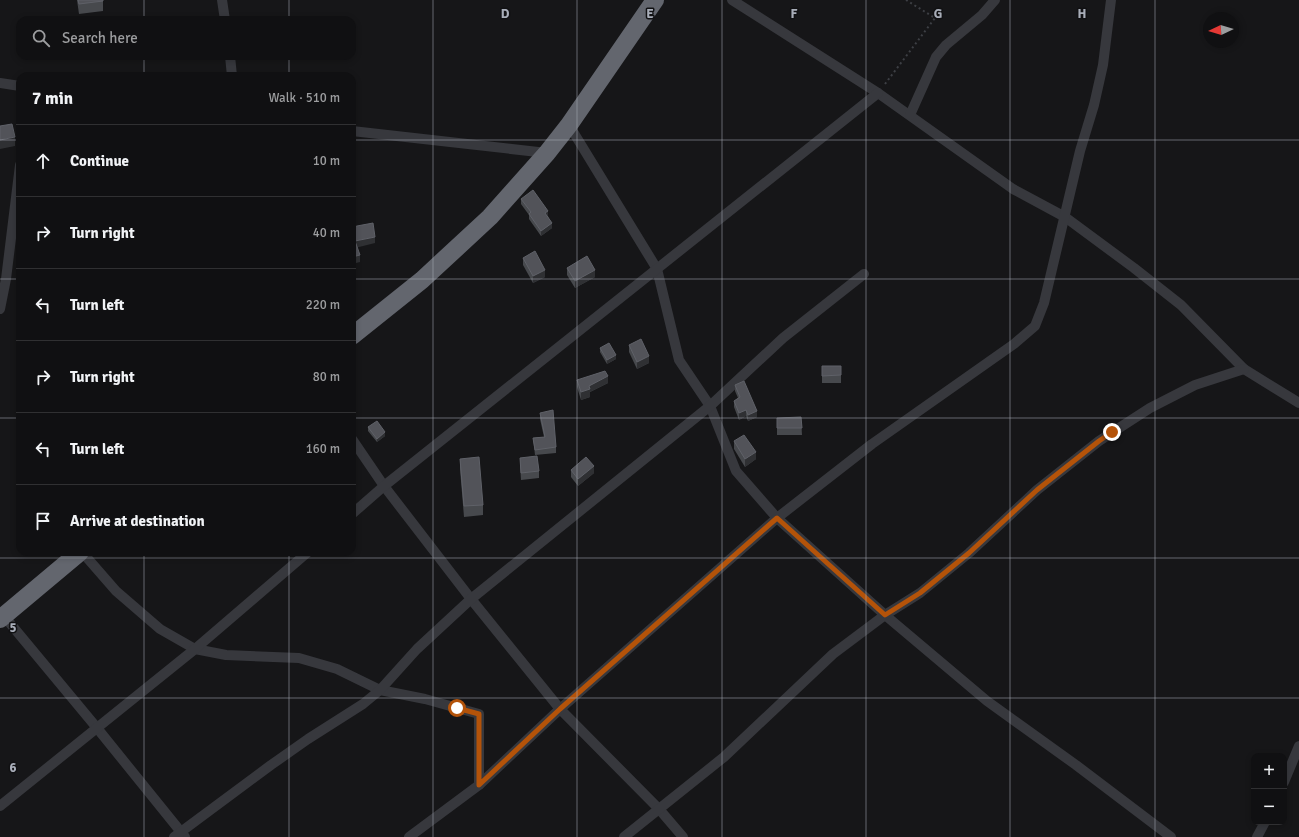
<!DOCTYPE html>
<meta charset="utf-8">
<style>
:root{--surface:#101012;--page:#19191b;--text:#f1f3f6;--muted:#9c9d9f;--line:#303032}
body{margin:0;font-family:Signika,sans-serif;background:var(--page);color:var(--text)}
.controls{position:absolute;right:12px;bottom:12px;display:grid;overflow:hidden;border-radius:8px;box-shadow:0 2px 6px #0003}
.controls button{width:36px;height:36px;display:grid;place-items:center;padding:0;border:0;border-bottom:1px solid var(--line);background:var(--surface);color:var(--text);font:20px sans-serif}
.compass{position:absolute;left:1203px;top:12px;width:36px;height:36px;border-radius:50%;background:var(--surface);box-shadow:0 2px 6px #0003;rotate:266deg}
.stop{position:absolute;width:12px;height:12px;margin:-9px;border:3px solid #b45309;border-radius:50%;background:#fff}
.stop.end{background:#b45309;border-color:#fff;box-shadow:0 1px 4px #0008}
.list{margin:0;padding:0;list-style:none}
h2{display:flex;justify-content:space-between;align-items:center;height:52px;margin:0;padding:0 16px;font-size:17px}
h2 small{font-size:13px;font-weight:400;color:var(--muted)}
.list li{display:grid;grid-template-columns:26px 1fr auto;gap:12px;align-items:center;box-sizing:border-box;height:72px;padding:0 16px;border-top:1px solid var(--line)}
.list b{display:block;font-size:15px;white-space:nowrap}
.list em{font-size:13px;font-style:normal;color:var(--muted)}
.icon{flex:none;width:22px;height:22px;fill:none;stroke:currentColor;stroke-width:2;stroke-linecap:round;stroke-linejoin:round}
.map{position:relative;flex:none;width:1299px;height:837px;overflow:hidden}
.search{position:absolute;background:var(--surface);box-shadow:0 2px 6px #0003;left:16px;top:16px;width:340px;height:44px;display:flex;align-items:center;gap:10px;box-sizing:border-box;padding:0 14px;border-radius:12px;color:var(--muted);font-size:15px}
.panel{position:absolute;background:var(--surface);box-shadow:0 2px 6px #0003;left:16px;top:72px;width:340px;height:484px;border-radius:12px}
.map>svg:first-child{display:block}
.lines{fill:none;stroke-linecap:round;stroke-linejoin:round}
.path{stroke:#3d3f44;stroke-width:2;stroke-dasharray:2 3;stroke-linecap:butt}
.street{stroke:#37383d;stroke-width:10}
.highway{stroke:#63666e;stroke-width:18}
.wall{fill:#47494d}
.shaded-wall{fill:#2f3033}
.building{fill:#525359;stroke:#5f6168}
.route{stroke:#b45309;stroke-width:5}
.grid{fill:none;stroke:#a8adb8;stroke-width:1;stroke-opacity:0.55}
.grid-label{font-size:13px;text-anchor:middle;font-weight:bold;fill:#a8adb8;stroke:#111113;stroke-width:3;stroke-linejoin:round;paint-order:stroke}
</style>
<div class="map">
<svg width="1299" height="837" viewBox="0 0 1299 837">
<rect width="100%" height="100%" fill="#161618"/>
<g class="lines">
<!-- path -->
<path class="path" d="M885,84L935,18L906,0"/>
<!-- street -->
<g class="street">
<path d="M222,0L225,20"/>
<path d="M732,0L878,93L1013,189L1065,217L1134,268L1181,305L1244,369L1299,403"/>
<path d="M230,56L232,76"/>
<path d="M0,83L20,86"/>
<path d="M910,115L936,57L946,45L982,15L995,0"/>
<path d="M569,125L657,269L679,360L710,406L736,471L777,518L885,615L987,701L1076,765L1171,837"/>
<path d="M352,131L547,153"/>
<path d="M0,309L6,279L20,165"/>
<path d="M352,439L384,486L471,599L560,709L659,809L683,837"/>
<path d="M352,514L384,486L878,93"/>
<path d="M82,552L116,591L160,629L195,649L226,655L299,658L337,669L380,690L425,699L479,714V785"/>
<path d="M4,616L97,728L185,837"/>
<path d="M1284,782L1299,746"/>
<path d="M0,806L195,649L308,552"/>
<path d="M174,837L271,765L308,739L363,704L380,690L417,649L471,599L710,406L783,338L864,274"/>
<path d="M409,837L479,785L560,709L777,518L872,444L1014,344L1035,326L1044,303L1080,151L1094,105L1103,65L1111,0"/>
<path d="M624,837L724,757L833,654L885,615L920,593L969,553L1037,490L1099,441L1150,408L1195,385L1244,369"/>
<path d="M1257,837L1265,822"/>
</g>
<!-- highway -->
<g class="highway">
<path d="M352,336L422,280L490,217L547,153L569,125L655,0"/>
<path d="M0,619L80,552"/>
</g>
</g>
<!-- wall -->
<g class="wall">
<path d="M77,0H103V11L79,14Z"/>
<path d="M521,199L548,216L552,228L541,236L529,219V215L521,204Z"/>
<path d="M523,258L545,277L533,283L523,265Z"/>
<path d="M567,268L595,277L575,288L567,275Z"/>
<path d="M629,345L649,363L637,369L629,352Z"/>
<path d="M600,348L616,359L607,364L600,352Z"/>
<rect x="822" y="366" width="19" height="17"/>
<path d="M577,380L608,383L590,392V397L581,400L577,387Z"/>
<path d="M735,385L757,417L748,421L746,416L739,420L734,407V401L738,398L735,391Z"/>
<path d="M540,413L556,447V453L535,455L533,438L544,437L540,419Z"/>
<path d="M801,417L802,435H777V418Z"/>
<path d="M368,427L385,436L377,442L368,431Z"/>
<path d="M734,441L756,459L745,467L734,449Z"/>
<path d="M520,458L539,471V478L521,480L520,465Z"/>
<path d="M460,459L483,505V515L464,517L460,469Z"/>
<path d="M571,470L594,473L578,486L571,477Z"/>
</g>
<!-- shaded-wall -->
<g class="shaded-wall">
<path d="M15,137V146L0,149V140Z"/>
<path d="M548,211V216L545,213Z"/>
<path d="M552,223V228L541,236V231Z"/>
<path d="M375,237V243L355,248V241Z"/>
<path d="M360,255V262L352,264V257Z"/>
<path d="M545,270V277L533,283V276Z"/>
<path d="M595,270V277L575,288V281Z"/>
<path d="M616,355V359L607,364V360Z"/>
<path d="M649,356V363L637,369V362Z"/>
<path d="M608,376V383L590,392V397L581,400V392L589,386Z"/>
<path d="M746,410V416L739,420V413Z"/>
<path d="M757,411V417L748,421V415Z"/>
<path d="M385,432V436L377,442V439Z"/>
<path d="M756,452V459L745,467V459Z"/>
<path d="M594,466V473L578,486V479Z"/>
</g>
<!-- building -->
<g class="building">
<path d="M78,0H103V1L79,4Z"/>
<path d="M12,124L15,137L0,140V126Z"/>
<path d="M533,190L548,211L545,213L552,223L541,231L529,214L531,212L521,199Z"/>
<path d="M373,223L375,237L355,241L360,255L352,257V228L357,226Z"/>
<path d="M535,251L545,270L533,276L523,258Z"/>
<path d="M587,256L595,270L575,281L567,268Z"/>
<path d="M641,339L649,356L637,362L629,345Z"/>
<path d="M609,343L616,355L607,360L600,348Z"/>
<path d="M822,366H841V375L822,376Z"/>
<path d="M605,371L608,376L589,386L590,389L581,392L577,380Z"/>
<path d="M744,381L757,411L748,415L746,410L739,413L734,401L740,397L735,385Z"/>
<path d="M553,410L556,447L535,450L533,438L545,437L540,413Z"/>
<path d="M801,417L802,428H777V418Z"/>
<path d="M377,421L385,432L377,439L368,427Z"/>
<path d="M744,435L756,452L745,459L734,441Z"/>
<path d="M537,456L539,471L521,473L520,458Z"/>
<path d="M479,457L483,505L464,506L460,459Z"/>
<path d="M586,457L594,466L578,479L571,470Z"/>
</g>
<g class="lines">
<!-- route -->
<path class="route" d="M457,708L479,714V785L560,709L777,518L885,615L920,593L969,553L1037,490L1099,441L1112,432"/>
</g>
<!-- grid -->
<path class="grid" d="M144,0V20M289,0V20M433,0V837M577,0V837M722,0V837M866,0V837M1010,0V837M1155,0V837M144,56V76M289,56V76M0,140H20M352,140H1299M0,279H20M352,279H1299M0,418H20M352,418H1299M144,552V837M289,552V837M0,558H1299M0,698H1299"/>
<g class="grid-label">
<text x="505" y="18">D</text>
<text x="650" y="18">E</text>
<text x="794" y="18">F</text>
<text x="938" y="18">G</text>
<text x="1082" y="18">H</text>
<text x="13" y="632">5</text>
<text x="13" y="772">6</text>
</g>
</svg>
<div class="controls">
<button>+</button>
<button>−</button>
</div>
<svg class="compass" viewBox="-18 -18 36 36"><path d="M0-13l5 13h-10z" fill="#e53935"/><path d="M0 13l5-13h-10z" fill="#9c9d9f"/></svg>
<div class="stop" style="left:457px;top:708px"></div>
<div class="stop end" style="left:1112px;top:432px"></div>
<div class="search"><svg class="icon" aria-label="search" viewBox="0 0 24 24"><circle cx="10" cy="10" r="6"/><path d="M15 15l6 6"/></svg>Search here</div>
<section class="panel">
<h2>7 min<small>Walk · 510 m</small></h2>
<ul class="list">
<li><svg class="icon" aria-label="ahead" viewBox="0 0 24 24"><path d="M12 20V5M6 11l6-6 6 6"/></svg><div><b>Continue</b></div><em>10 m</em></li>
<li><svg class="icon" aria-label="right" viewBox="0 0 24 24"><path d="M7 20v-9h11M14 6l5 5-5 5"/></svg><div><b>Turn right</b></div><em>40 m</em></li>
<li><svg class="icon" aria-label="left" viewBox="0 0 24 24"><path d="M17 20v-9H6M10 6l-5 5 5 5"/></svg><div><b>Turn left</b></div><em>220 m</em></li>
<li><svg class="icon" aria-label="right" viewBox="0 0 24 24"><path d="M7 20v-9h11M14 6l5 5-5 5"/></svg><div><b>Turn right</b></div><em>80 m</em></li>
<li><svg class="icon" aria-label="left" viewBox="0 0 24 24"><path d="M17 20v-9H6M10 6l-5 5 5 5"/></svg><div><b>Turn left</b></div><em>160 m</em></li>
<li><svg class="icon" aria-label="arrive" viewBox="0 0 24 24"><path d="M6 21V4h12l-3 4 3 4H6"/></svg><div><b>Arrive at destination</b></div></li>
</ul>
</section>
</div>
